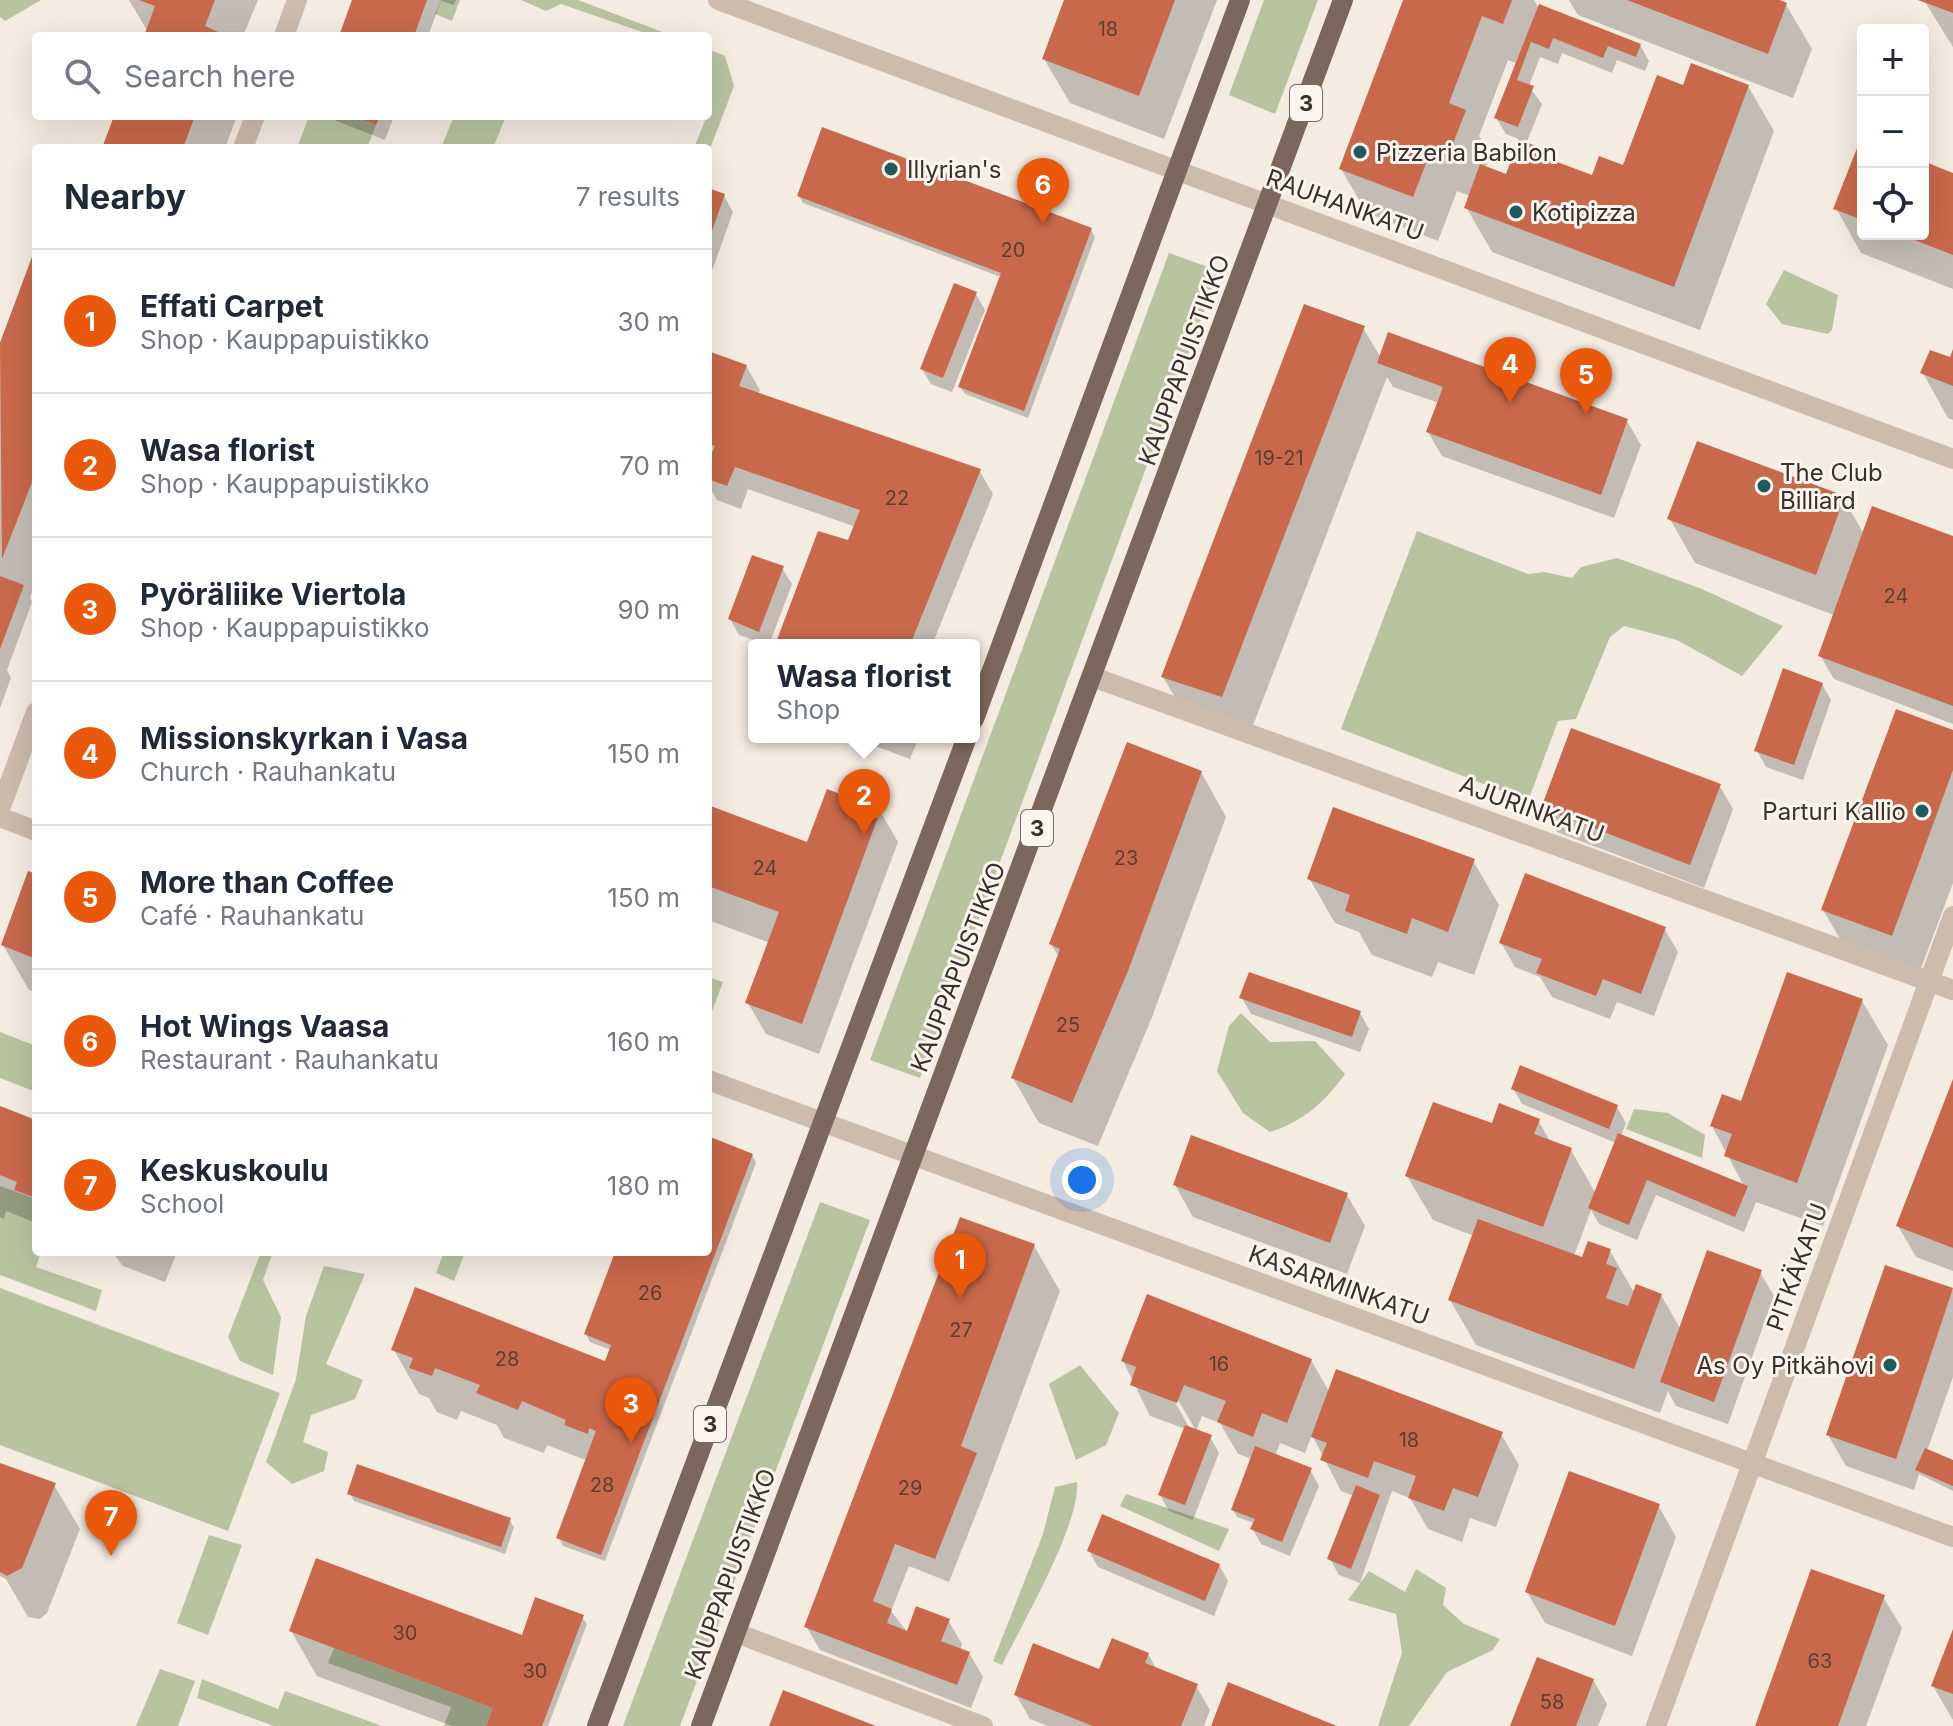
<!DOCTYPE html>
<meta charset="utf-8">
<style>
:root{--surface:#fff;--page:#f6f6f7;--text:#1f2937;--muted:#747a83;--line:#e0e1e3;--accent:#ea580c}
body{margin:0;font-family:Inter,sans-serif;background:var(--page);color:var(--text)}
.controls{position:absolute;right:24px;top:24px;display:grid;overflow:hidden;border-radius:8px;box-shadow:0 8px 32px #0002}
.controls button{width:72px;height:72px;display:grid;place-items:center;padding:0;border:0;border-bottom:2px solid var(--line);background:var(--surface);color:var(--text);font:40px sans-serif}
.you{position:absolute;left:1082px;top:1180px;width:28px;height:28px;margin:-20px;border:6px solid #fff;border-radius:50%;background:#1a73e8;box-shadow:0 0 0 12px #1a73e833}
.badge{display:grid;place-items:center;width:52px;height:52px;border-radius:50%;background:var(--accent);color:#fff;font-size:26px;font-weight:700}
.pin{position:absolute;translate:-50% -66px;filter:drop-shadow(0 2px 4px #0008)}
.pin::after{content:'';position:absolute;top:42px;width:28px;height:24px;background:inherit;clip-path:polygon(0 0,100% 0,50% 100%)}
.popup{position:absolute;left:748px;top:639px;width:232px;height:104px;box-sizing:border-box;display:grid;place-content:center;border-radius:8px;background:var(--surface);filter:drop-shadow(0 2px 6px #0005);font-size:26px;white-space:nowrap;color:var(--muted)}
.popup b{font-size:30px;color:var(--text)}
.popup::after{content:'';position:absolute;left:50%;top:100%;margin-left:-16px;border:16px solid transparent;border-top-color:var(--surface)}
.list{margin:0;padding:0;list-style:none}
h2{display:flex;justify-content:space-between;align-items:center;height:104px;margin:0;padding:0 32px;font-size:34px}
h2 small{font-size:26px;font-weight:400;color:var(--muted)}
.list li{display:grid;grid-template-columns:52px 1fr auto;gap:24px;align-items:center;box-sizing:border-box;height:144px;padding:0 32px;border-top:2px solid var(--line)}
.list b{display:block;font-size:30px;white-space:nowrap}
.list p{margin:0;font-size:26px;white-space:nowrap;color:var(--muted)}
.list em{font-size:26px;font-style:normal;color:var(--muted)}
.icon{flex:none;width:44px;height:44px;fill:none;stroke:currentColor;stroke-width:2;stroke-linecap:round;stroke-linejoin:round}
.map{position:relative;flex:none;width:1953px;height:1726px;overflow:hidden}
.search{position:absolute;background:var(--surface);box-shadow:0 8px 32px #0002;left:32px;top:32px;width:680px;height:88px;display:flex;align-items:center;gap:20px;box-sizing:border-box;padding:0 28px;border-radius:8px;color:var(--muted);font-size:30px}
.panel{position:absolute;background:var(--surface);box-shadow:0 8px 32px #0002;left:32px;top:144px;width:680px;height:1112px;border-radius:8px}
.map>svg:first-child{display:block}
.green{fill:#b8c4a0}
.shadow{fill:#0003;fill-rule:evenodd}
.building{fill:#c8694b}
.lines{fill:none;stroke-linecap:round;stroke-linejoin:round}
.minor{stroke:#cdbbac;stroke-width:20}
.major{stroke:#7d675c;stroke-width:20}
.poi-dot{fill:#1f5a5e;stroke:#fbf5ee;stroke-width:3}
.labels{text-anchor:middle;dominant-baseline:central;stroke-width:6;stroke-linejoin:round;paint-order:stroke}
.number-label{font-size:20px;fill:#5e3e33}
.shield{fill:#fbf5ee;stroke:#756b66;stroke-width:2}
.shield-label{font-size:22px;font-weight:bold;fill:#3b302b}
.poi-label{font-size:24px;fill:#3b302b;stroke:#fbf5ee;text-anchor:start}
.street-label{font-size:24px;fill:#3b302b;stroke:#fbf5ee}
</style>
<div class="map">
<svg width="1953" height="1726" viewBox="0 0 1953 1726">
<rect width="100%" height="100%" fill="#f4ebe1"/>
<!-- green -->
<g class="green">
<path d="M0,0H41L5,21L0,17Z"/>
<path d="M441,0H460L452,21L435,14Z"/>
<path d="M521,0H578L673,36H654L561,4L546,11Z"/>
<path d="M1264,0H1318L1275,114L1229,95Z"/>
<path d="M708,49L725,56L734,86L708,154V148H694L712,103Z"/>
<path d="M309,116H351L376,125L367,148H297Z"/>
<path d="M454,116H506L493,148H441Z"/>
<path d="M1169,253L1219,271L920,1078L870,1060Z"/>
<path d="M1784,270L1838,295L1832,330L1828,334L1782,324L1766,304Z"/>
<path d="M1417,531L1528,574L1544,572L1572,578L1581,567L1617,558L1702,589L1783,626L1742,676L1677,640L1624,626L1610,637L1576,719L1558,721L1528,801L1341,729Z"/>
<path d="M708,977L723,982L708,1022Z"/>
<path d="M1241,1013L1270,1042L1315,1041L1345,1074C1326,1101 1303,1122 1270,1132L1243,1113L1217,1071L1229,1026Z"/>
<path d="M0,1032L36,1046V1092L0,1078Z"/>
<path d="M1634,1109L1668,1113L1705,1135L1702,1158L1626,1129Z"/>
<path d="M0,1186L36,1199V1252H41L36,1267L102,1290L96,1311L0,1275Z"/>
<path d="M820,1202L870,1220L680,1726H623Z"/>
<path d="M261,1252H273L263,1280L281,1317L273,1375L240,1361L228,1337Z"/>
<path d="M444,1252H465L454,1281L436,1273Z"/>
<path d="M324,1266L365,1274L326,1364L363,1380L355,1399L311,1415L303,1442L328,1452L324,1471L292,1484L266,1462L296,1379L306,1316Z"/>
<path d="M0,1288L280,1393L228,1531L0,1445Z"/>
<path d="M1080,1365L1119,1413L1106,1445L1076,1460L1049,1384Z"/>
<path d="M1077,1482C1081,1523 1022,1624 1002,1665L993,1661L1043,1534L1055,1487Z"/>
<path d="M1126,1494L1229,1529L1219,1551L1120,1506Z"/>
<path d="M209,1535L242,1545L208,1635L177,1623Z"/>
<path d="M1416,1569L1446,1588L1443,1605L1464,1624L1500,1639L1493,1650L1447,1672L1409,1726H1378L1402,1653L1396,1614L1348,1600L1369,1571L1405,1592Z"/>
<path d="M334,1648L493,1708L486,1726H444L451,1707L328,1663Z"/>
<path d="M160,1669L195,1681L178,1726H136Z"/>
<path d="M202,1679L278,1709L285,1691L382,1726H274L197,1698Z"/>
</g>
<!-- shadow -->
<g class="shadow">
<path d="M129,0H258L243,36H146L148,32Z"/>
<path d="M354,0H456L454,5L441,1L428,36H341Z"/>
<path d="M1066,0H1217L1164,139L1070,103L1044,59Z"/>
<path d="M1405,0H1534L1539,9L1640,45L1649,61L1645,71L1617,60L1612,73L1562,53L1558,64L1540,57L1529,86L1542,104L1526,144L1537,149L1542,158L1593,178L1624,167L1684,87L1748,86L1774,131L1700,330L1492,252L1466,207L1470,196L1457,191L1438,241L1367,213L1341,169ZM1508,60L1518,64L1496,118L1506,134L1521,140L1507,177L1485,168L1490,156L1479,136Z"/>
<path d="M1569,0H1774L1786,5L1812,49L1793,98L1578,15Z"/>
<path d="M1926,0H1953V47L1925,2Z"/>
<path d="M116,116H237L225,148H104Z"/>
<path d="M324,116H394L385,140Z"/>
<path d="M1863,140V234H1923V163L1953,175V289L1861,253L1836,208Z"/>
<path d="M708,190L724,196L733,212L708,282Z"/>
<path d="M799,196L1091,230L1095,237L1028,418L965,394L960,387L1001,277L803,203Z"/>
<path d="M36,249V580L30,598L32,602L7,670L11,678L0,708V343Z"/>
<path d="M976,294L985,310L952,392L931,384L922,369Z"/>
<path d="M1363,328L1381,358L1627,421L1641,445L1614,518L1442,456L1428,432L1439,403L1393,387L1387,377L1247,741L1189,721L1163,677Z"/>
<path d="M708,353L746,366L760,390L758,394L979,470L993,494L932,645H777L849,543L856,527L748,489L741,509L717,500L708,485Z"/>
<path d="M1953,354V420L1948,418L1923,373L1951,360Z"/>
<path d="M1843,498L1864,534L1953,538V724L1834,679L1820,655L1834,615L1695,563L1670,519Z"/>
<path d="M782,568L792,584L769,645L739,635L730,619Z"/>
<path d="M1822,684L1831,700L1803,780L1766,767L1757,751Z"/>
<path d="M1953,732V883L1917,979L1849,954L1823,910Z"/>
<path d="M851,737H919L910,759Z"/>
<path d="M1201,772L1226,817L1152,1017L1098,1146L1039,1123L1013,1078L1059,957L1051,944Z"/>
<path d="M1719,785L1733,809L1704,888L1557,832L1543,808Z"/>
<path d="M708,808L811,846L880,811L898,842L819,1054L766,1034L748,1003L770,943L708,920Z"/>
<path d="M1473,861L1499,905L1474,975L1438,962L1432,977L1372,955L1359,932L1335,923L1309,878Z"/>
<path d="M36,876V993L29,990L3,945Z"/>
<path d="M1664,928L1678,952L1654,1016L1617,1002L1610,1019L1552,997L1540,977L1515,967L1501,943Z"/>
<path d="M1242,998L1360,1013L1369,1029L1360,1052L1251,1014Z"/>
<path d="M1862,1001L1888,1045L1823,1226L1756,1202L1744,1232L1656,1195L1637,1240L1599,1224L1591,1210L1574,1256L1583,1260L1610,1251L1635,1294L1661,1295L1681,1330L1760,1272L1774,1296L1728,1424L1676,1406L1668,1391L1660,1413L1476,1345L1450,1300L1474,1236L1433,1220L1407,1176L1493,1126L1538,1120L1551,1143L1571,1150L1596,1194L1616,1143L1522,1104L1513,1088L1617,1107L1626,1123L1621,1136L1744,1186L1712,1126Z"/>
<path d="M1953,1084V1271L1916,1257L1898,1226Z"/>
<path d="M0,1109L36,1123V1223L6,1211L4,1219L0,1217Z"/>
<path d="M708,1138L752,1155L756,1163L605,1561L563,1546L559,1538L588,1461L547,1445L544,1453L504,1438L497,1425L461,1411L457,1420L437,1412L429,1398L419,1394L394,1350L606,1363L611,1350L590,1342L586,1334L617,1252H708Z"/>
<path d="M1175,1185L1347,1195L1365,1226L1347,1274L1193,1217Z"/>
<path d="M1034,1246L1060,1291L986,1489L949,1582L909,1566L891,1611L908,1633L948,1620L962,1644L960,1650L969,1653L983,1677L971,1708L820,1650L806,1626Z"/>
<path d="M112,1252H177L165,1282L123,1266Z"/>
<path d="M1886,1267L1953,1290V1377L1927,1451L1953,1462V1491L1919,1474L1914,1490L1846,1466L1828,1435Z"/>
<path d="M1311,1360L1330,1393L1501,1434L1519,1465L1496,1527L1470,1518L1462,1542L1428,1529L1410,1498L1392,1491L1360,1583L1339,1575L1330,1559L1354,1496L1341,1491L1312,1435L1305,1453L1280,1443L1275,1456L1310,1470L1319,1486L1290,1556L1261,1544L1252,1528L1254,1523L1237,1517L1233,1509L1252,1459L1238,1454L1220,1423L1202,1416L1196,1431L1210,1437L1219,1453L1193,1520L1169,1511L1160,1495L1186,1429L1150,1416L1123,1361ZM1174,1393L1195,1429H1190L1171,1395Z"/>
<path d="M0,1465L54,1485L80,1529L47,1613L40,1619L28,1617L6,1579L0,1576Z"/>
<path d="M350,1494L509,1520L514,1527L505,1554L354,1501Z"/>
<path d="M1658,1505L1676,1537L1632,1656L1545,1623L1527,1592Z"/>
<path d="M1089,1551L1219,1565L1228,1581L1214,1616L1098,1567Z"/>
<path d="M1883,1597L1902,1628L1866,1726H1757Z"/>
<path d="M582,1617L587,1624L548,1726H452L317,1676L291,1631L522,1637Z"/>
<path d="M1953,1633V1720L1933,1686Z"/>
<path d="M1148,1654L1157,1670L1196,1686L1210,1710L1204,1726H1048L1030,1719L1016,1695L1100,1672Z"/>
<path d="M1593,1680L1607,1704L1598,1726H1512Z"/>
</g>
<!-- building -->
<g class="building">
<path d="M139,0H215L205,26L227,36H144L155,6Z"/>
<path d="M352,0H427L414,36H339Z"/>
<path d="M1064,0H1175L1139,96L1042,59Z"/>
<path d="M1403,0H1512L1503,24L1482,16L1449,103L1466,110L1449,154L1432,148L1413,197L1339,169Z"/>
<path d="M1627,0H1780L1787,3L1768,54Z"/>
<path d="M1918,0H1953V13Z"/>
<path d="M1539,4L1641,44L1636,57L1608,46L1603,58L1553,38L1549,49L1531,42L1517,80L1534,86L1518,127L1494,118Z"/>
<path d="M1691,63L1749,85L1674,287L1464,208L1480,164L1506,174L1519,139L1538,147L1536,154L1592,175L1599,156L1623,165L1657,75L1683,85Z"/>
<path d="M114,116H195L183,148H102Z"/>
<path d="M352,116H380L376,125Z"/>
<path d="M822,127L1092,228L1024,411L958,387L1001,273L797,196Z"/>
<path d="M1863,133V220L1833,209Z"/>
<path d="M1923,161L1953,173V255L1899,234H1923Z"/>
<path d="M708,188L725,194L708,242Z"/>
<path d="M36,246V472L2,559L0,343Z"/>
<path d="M954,283L977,292L943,378L920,369Z"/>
<path d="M1304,304L1365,326L1222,697L1161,677Z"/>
<path d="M1388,332L1628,419L1601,495L1426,432L1443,387L1377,363Z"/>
<path d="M1953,349V386L1920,373L1930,350L1950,357Z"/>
<path d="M708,351L747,365L739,386L981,469L910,645H775L818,531L848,540L860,510L735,467L727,486L708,479V461L715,446L708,444Z"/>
<path d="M1697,441L1845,496L1816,575L1667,519Z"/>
<path d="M1872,506L1953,536V706L1818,656Z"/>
<path d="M752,555L784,566L759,632L728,619Z"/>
<path d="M0,576L24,585L0,649Z"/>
<path d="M1783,668L1823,683L1794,765L1754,751Z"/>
<path d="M1896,709L1953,730V770L1892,936L1821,910Z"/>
<path d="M1571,728L1721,784L1690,865L1541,808Z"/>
<path d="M1127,742L1202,771L1128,971L1072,1103L1011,1078L1060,949L1049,944Z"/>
<path d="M827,789L881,809L802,1024L745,1003L779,912L708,886V805L807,842Z"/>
<path d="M1333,807L1475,859L1448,932L1412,918L1407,934L1345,911L1350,895L1307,879Z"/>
<path d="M28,871L36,874V959L1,945Z"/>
<path d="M1525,873L1666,927L1641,994L1603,979L1596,996L1536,973L1542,959L1499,943Z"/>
<path d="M1249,972L1361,1011L1352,1037L1239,998Z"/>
<path d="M1787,972L1863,999L1797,1183L1724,1156L1732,1134L1710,1126L1722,1094L1741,1101Z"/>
<path d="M1520,1065L1618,1105L1609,1129L1511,1089Z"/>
<path d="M1953,1079V1248L1896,1226Z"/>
<path d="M1433,1102L1492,1123L1499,1103L1540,1119L1534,1134L1572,1148L1543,1227L1405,1176Z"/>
<path d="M0,1106L36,1120V1198L14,1190L17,1182L0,1175Z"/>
<path d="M1618,1133L1748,1186L1735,1217L1647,1180L1629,1225L1588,1208Z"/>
<path d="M1191,1135L1348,1193L1330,1243L1173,1185Z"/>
<path d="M708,1136L753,1154L601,1555L556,1538L596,1431L589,1428L588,1434L564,1425L566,1420L522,1401L518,1410L476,1393L480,1385L435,1368L432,1376L409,1368L413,1358L391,1350L415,1287L605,1361L611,1345L584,1334L615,1252H708Z"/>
<path d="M960,1217L1035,1244L961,1446L977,1453L935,1559L895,1544L873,1601L892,1609L887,1623L907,1631L916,1606L950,1619L941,1641L970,1652L957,1685L804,1627Z"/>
<path d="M1478,1219L1582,1257L1588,1241L1611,1249L1606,1264L1617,1268L1606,1298L1628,1306L1636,1284L1662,1294L1634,1369L1448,1300Z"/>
<path d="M1707,1250L1762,1270L1714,1402L1660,1382Z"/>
<path d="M1885,1265L1953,1288L1896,1459L1826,1435Z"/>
<path d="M1147,1294L1312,1359L1287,1423L1262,1413L1253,1437L1217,1422L1226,1401L1184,1385L1177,1403L1130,1385L1136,1367L1121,1361Z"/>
<path d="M1336,1369L1503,1432L1478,1497L1453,1488L1444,1511L1408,1498L1416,1476L1374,1461L1368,1478L1320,1460L1327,1443L1311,1437Z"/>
<path d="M1185,1425L1212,1435L1185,1505L1158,1495Z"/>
<path d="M1255,1446L1312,1468L1282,1542L1250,1529L1255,1519L1231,1510Z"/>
<path d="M1925,1448L1953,1460V1486L1915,1470Z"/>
<path d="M0,1463L56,1483L22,1568L7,1576L0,1572Z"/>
<path d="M357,1464L511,1518L501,1547L347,1494Z"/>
<path d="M1569,1471L1660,1504L1615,1626L1525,1592Z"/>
<path d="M1356,1485L1380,1495L1351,1569L1327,1559Z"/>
<path d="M1102,1514L1220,1564L1205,1601L1087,1551Z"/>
<path d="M316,1558L522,1635L535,1597L584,1615L542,1726H486L493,1708L289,1631Z"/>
<path d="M1811,1569L1885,1595L1838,1726H1755Z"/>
<path d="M1953,1629V1694L1931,1686Z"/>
<path d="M1112,1638L1149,1653L1145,1663L1198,1684L1181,1726H1093L1014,1695L1033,1643L1099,1669Z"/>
<path d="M1537,1657L1594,1679L1576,1726H1510Z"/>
<path d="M1228,1682L1337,1726H1211Z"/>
<path d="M783,1690L876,1726H769Z"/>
</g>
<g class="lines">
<!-- minor -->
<g class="minor">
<path d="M718,0L1953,459"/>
<path d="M284,36L297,0"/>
<path d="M243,148L255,116"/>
<path d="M1093,677L1953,990"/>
<path d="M0,809L36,712"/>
<path d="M0,817L36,831"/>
<path d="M708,1080L1953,1537"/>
<path d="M736,1633L983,1726"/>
<path d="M1656,1726L1953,916"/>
</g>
<!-- major -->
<g class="major">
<path d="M974,719L1240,0"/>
<path d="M597,1726L967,737"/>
<path d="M701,1726L1343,0"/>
</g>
</g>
<!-- markers -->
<g class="poi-dot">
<circle cx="1360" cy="152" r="8"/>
<circle cx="891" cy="169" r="8"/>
<circle cx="1516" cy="212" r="8"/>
<circle cx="1764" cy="486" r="8"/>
<circle cx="1922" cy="811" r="8"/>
<circle cx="1890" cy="1365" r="8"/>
</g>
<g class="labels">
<!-- number labels -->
<g class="number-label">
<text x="1108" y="29">18</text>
<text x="1013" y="250">20</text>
<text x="1279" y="458">19-21</text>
<text x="897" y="498">22</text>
<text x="1896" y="596">24</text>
<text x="1126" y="858">23</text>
<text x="765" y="868">24</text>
<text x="1068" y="1025">25</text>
<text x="650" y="1293">26</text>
<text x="961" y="1330">27</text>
<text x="507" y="1359">28</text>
<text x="1219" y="1364">16</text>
<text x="1409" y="1440">18</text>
<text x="602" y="1485">28</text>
<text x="910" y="1488">29</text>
<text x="405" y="1633">30</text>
<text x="1820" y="1661">63</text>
<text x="535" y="1671">30</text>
<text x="1552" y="1702">58</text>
</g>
<!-- shield labels -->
<g class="shield">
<rect x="1290" y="85" width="32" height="36" rx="6"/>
<rect x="1021" y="810" width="32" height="36" rx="6"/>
<rect x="694" y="1406" width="32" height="36" rx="6"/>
</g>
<g class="shield-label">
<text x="1306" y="103">3</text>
<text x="1037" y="828">3</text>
<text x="710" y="1424">3</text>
</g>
<!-- poi labels -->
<g class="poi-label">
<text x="1376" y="152">Pizzeria Babilon</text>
<text x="907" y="169">Illyrian's</text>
<text x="1532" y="212">Kotipizza</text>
<text x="1780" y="472">The Club<tspan x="1780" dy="28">Billiard</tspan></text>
<text x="1906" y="811" text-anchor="end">Parturi Kallio</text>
<text x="1874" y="1365" text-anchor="end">As Oy Pitkähovi</text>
</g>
<!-- street labels -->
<g class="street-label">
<text transform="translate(1345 205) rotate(20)">RAUHANKATU</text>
<text transform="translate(1184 360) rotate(-70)">KAUPPAPUISTIKKO</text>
<text transform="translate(1532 809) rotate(20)">AJURINKATU</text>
<text transform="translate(958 967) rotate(-69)">KAUPPAPUISTIKKO</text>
<text transform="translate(1797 1267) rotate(-70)">PITKÄKATU</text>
<text transform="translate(1339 1285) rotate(20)">KASARMINKATU</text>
<text transform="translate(730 1574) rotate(-70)">KAUPPAPUISTIKKO</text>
</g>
</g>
</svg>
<div class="controls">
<button>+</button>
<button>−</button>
<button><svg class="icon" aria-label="locate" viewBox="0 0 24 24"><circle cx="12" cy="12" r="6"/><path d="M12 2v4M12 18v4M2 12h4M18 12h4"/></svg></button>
</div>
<div class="you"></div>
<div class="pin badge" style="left:960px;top:1299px">1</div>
<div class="pin badge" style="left:864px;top:835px">2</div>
<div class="popup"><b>Wasa florist</b>Shop</div>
<div class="pin badge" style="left:631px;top:1443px">3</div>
<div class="pin badge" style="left:1510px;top:403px">4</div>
<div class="pin badge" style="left:1586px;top:414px">5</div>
<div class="pin badge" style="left:1043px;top:224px">6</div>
<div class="pin badge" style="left:111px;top:1556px">7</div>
<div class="search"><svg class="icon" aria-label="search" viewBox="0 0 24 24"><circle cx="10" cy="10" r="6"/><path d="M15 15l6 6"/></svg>Search here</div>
<section class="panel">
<h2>Nearby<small>7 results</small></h2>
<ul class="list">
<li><span class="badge">1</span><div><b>Effati Carpet</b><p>Shop · Kauppapuistikko</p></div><em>30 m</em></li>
<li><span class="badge">2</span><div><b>Wasa florist</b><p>Shop · Kauppapuistikko</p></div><em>70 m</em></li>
<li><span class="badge">3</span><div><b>Pyöräliike Viertola</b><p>Shop · Kauppapuistikko</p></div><em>90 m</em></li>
<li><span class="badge">4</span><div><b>Missionskyrkan i Vasa</b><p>Church · Rauhankatu</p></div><em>150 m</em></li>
<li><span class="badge">5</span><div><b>More than Coffee</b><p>Café · Rauhankatu</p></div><em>150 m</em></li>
<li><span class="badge">6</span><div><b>Hot Wings Vaasa</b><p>Restaurant · Rauhankatu</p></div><em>160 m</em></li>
<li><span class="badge">7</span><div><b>Keskuskoulu</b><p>School</p></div><em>180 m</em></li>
</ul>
</section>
</div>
